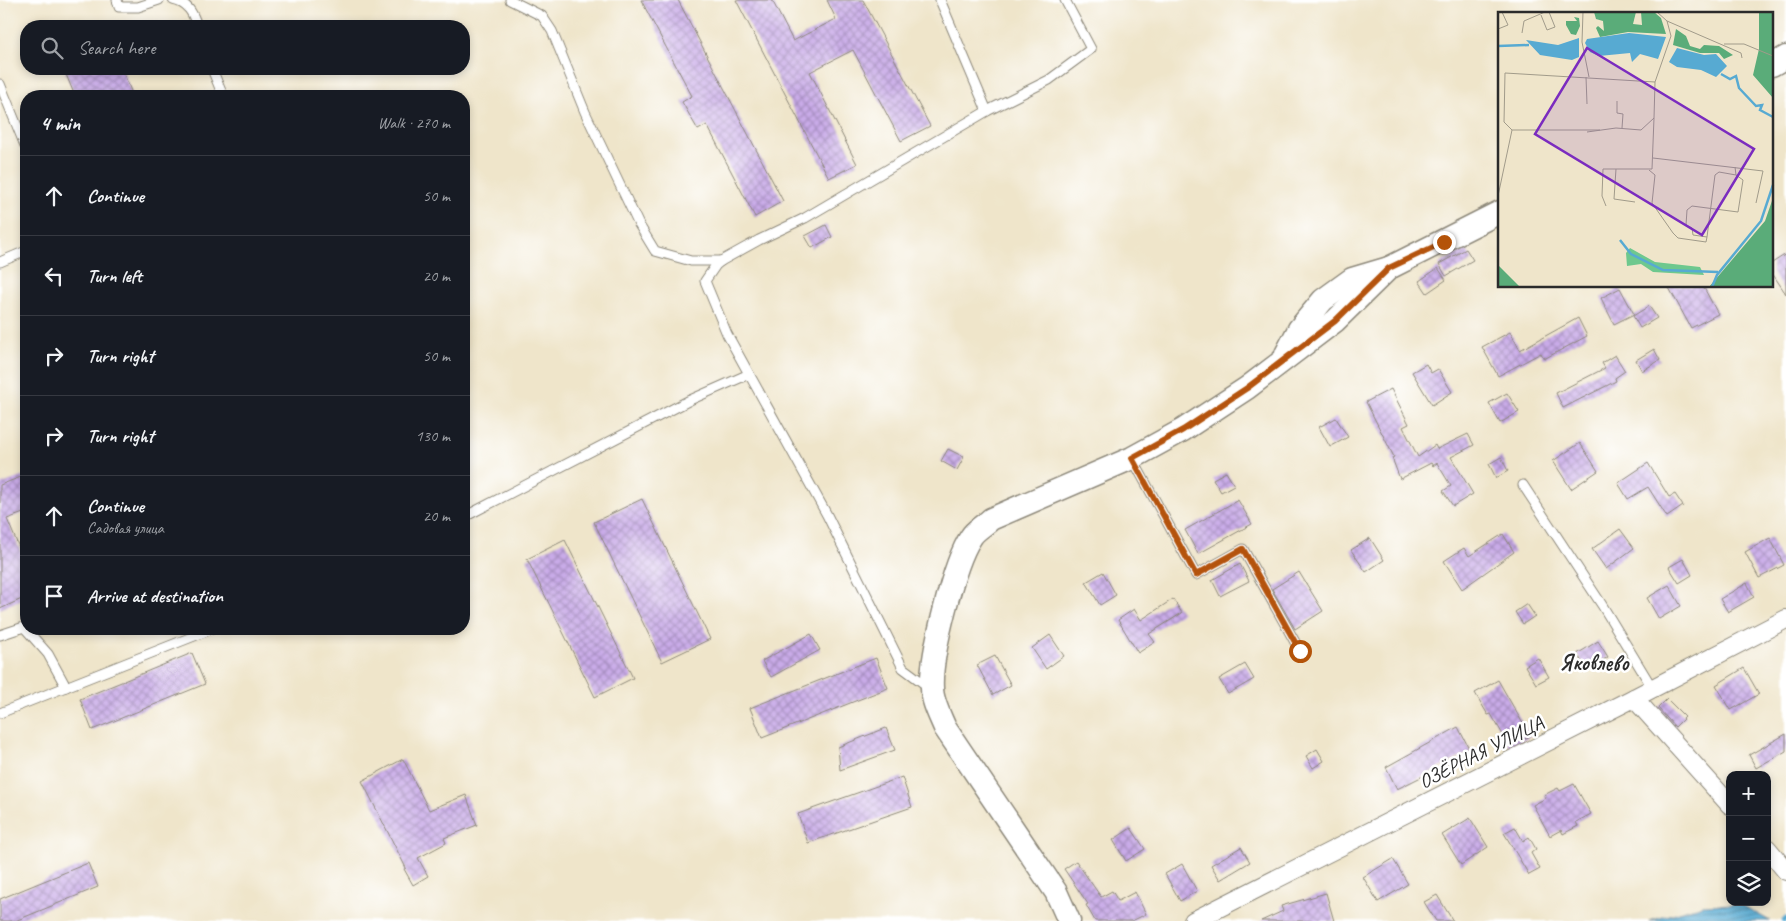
<!DOCTYPE html>
<meta charset="utf-8">
<style>
:root{--surface:#171b24;--page:#242831;--text:#f1f3f6;--muted:#9ea1a6;--line:#363941}
body{margin:0;font-family:Caveat,sans-serif;background:var(--page);color:var(--text)}
.controls{position:absolute;right:15px;bottom:15px;display:grid;overflow:hidden;border-radius:10px;box-shadow:0 2px 8px #0003}
.controls button{width:45px;height:45px;display:grid;place-items:center;padding:0;border:0;border-bottom:1px solid var(--line);background:var(--surface);color:var(--text);font:25px sans-serif}
.stop{position:absolute;width:15px;height:15px;margin:-11px;border:4px solid #b45309;border-radius:50%;background:#fff}
.stop.end{background:#b45309;border-color:#fff;box-shadow:0 1px 5px #0008}
.list{margin:0;padding:0;list-style:none}
h2{display:flex;justify-content:space-between;align-items:center;height:65px;margin:0;padding:0 20px;font-size:21px}
h2 small{font-size:16px;font-weight:400;color:var(--muted)}
.list li{display:grid;grid-template-columns:32px 1fr auto;gap:15px;align-items:center;box-sizing:border-box;height:80px;padding:0 20px;border-top:1px solid var(--line)}
.list b{display:block;font-size:19px;white-space:nowrap}
.list p{margin:0;font-size:16px;white-space:nowrap;color:var(--muted)}
.list em{font-size:16px;font-style:normal;color:var(--muted)}
.icon{flex:none;width:28px;height:28px;fill:none;stroke:currentColor;stroke-width:2;stroke-linecap:round;stroke-linejoin:round}
.map{position:relative;flex:none;width:1786px;height:921px;overflow:hidden}
.search{position:absolute;background:var(--surface);box-shadow:0 2px 8px #0003;left:20px;top:20px;width:450px;height:55px;display:flex;align-items:center;gap:12px;box-sizing:border-box;padding:0 18px;border-radius:20px;color:var(--muted);font-size:19px}
.panel{position:absolute;background:var(--surface);box-shadow:0 2px 8px #0003;left:20px;top:90px;width:450px;height:545px;border-radius:20px}
.map>svg:first-child{display:block}
.water{fill:url(#water-rules);stroke:#416a7e}
.lines{fill:none;stroke-linecap:round;stroke-linejoin:round}
.stream{stroke:#57aad2;stroke-width:5}
.building{fill:url(#building-cross-hatch)}
.service-casing{stroke:#8d887a;stroke-width:11}
.minor-casing{stroke:#8d887a;stroke-width:20}
.tertiary-casing{stroke:#8d887a;stroke-width:25}
.service{stroke:#fff;stroke-width:9}
.minor{stroke:#fff;stroke-width:18}
.tertiary{stroke:#fff;stroke-width:22}
.route{stroke:#b45309;stroke-width:6}
.labels{text-anchor:middle;dominant-baseline:central;stroke-width:5;stroke-linejoin:round;paint-order:stroke}
.street-label{font-size:20px;fill:#2b2b2b;stroke:#fff}
.quarter-label{font-size:22px;font-weight:bold;fill:#2b2b2b;stroke:#fff}
.inset-river{fill:none;stroke:#57aad2;stroke-width:2.5}
.inset-road{fill:none;stroke:#a19b8a;stroke-width:1}
.view{fill:#7b2cbf;fill-opacity:0.15;stroke:#7b2cbf;stroke-width:2.5}
.inset-edge{fill:none;stroke:#2b2b2b;stroke-width:2.5}
</style>
<div class="map">
<svg width="1786" height="921" viewBox="0 0 1786 921">
<defs>
<pattern id="water-rules" width="6" height="5" patternUnits="userSpaceOnUse" patternTransform="scale(1.25)"><rect width="6" height="5" fill="#57aad2"/><path d="M0 2.5h6" fill="none" stroke="#488bab"/></pattern>
<pattern id="building-cross-hatch" width="8" height="8" patternUnits="userSpaceOnUse" patternTransform="scale(1.25)"><rect width="8" height="8" fill="#c9abe8"/><path d="M0 0l8 8M0 8l8-8" fill="none" stroke="#a38bbc"/></pattern>
</defs>
<rect width="100%" height="100%" fill="#fff"/>
<filter id="ink" filterUnits="userSpaceOnUse"><feTurbulence type="fractalNoise" baseFrequency=".02" numOctaves="2"/><feDisplacementMap in="SourceGraphic" scale="10" xChannelSelector="R" yChannelSelector="G"/><feConvolveMatrix kernelMatrix="1 2 1 2 8 2 1 2 1" color-interpolation-filters="sRGB"/></filter>
<filter id="wash" filterUnits="userSpaceOnUse"><feTurbulence type="fractalNoise" baseFrequency=".0096" numOctaves="4" result="noise"/><feDisplacementMap in="SourceGraphic" scale="20" xChannelSelector="R" yChannelSelector="G"/><feGaussianBlur stdDeviation="1.12" result="paint"/><feColorMatrix in="noise" values="0 0 0 0 0 0 0 0 0 0 0 0 0 0 0 0 0 1.4 0 .05"/><feComposite in="paint" operator="in"/></filter>
<g filter="url(#wash)">
<rect width="100%" height="100%" fill="#efe5ca"/>
<!-- water -->
<path class="water" d="M1740,904L1770,921H1650L1702,905Z"/>
<g class="lines">
<!-- stream -->
<path class="stream" d="M1784,921L1786,919"/>
</g>
<g id="blocks">
<!-- building -->
<g class="building">
<path d="M641,0H678L783,201L755,217L707,125L698,130L682,102L692,96Z"/>
<path d="M736,0H772L793,41L836,19L827,0H863L930,126L901,141L853,50L810,72L857,164L829,178Z"/>
<path d="M72,69H122L133,96H75L65,72Z"/>
<path d="M826,225L832,237L812,248L805,236Z"/>
<path d="M1466,249L1473,260L1446,276L1439,264Z"/>
<path d="M1786,254V294L1772,273V263Z"/>
<path d="M1438,268L1446,280L1427,293L1419,281Z"/>
<path d="M1668,286H1703L1718,314L1691,328Z"/>
<path d="M1620,288L1634,314L1614,324L1601,298Z"/>
<path d="M1649,306L1657,318L1640,328L1633,316Z"/>
<path d="M1578,318L1587,336L1544,359L1541,353L1498,376L1482,347L1510,332L1520,350Z"/>
<path d="M1654,349L1660,360L1642,371L1636,360Z"/>
<path d="M1615,355L1625,371L1615,378L1616,381L1563,408L1556,393L1605,368L1602,363Z"/>
<path d="M1426,364L1431,373L1438,369L1452,392L1432,405L1412,372Z"/>
<path d="M1391,389L1409,424L1403,427L1418,457L1435,445L1437,449L1468,434L1474,445L1451,457L1473,494L1453,506L1443,491L1451,486L1437,463L1433,466L1431,463L1400,479L1392,458L1394,457L1366,402Z"/>
<path d="M1507,393L1519,412L1500,423L1489,403Z"/>
<path d="M1336,418L1348,437L1330,447L1319,427Z"/>
<path d="M1580,443L1598,471L1571,489L1553,461Z"/>
<path d="M948,449L964,457L957,470L941,461Z"/>
<path d="M1501,457L1508,471L1496,478L1489,464Z"/>
<path d="M1648,463L1669,497L1675,494L1683,506L1667,517L1648,487L1628,499L1618,483Z"/>
<path d="M1226,472L1234,485L1221,492L1213,479Z"/>
<path d="M26,475V512L7,519L26,564V597L0,609V485Z"/>
<path d="M642,499L710,639L662,662L594,522Z"/>
<path d="M1238,500L1252,524L1198,554L1185,530Z"/>
<path d="M1620,529L1634,548L1606,569L1592,549Z"/>
<path d="M1503,534L1514,552L1462,589L1444,561L1464,548L1469,556Z"/>
<path d="M1370,538L1384,560L1366,572L1351,550Z"/>
<path d="M1770,538L1784,565L1759,578L1745,552Z"/>
<path d="M565,540L633,678L595,697L527,559Z"/>
<path d="M1683,559L1692,575L1679,583L1669,567Z"/>
<path d="M1240,564L1249,581L1220,596L1212,580Z"/>
<path d="M1103,572L1116,595L1100,605L1086,582Z"/>
<path d="M1299,572L1323,611L1295,629L1272,589Z"/>
<path d="M1747,583L1754,597L1728,612L1720,599Z"/>
<path d="M1669,585L1681,606L1659,619L1647,598Z"/>
<path d="M1173,599L1182,613L1149,634L1155,642L1138,653L1118,620L1134,609L1141,620Z"/>
<path d="M1527,604L1535,616L1523,624L1515,612Z"/>
<path d="M811,634L820,650L771,677L762,661Z"/>
<path d="M1050,635L1064,656L1046,669L1032,648Z"/>
<path d="M1598,641L1608,657L1587,670L1577,654Z"/>
<path d="M192,653L205,684L92,730L80,699Z"/>
<path d="M995,656L1011,685L993,695L977,665Z"/>
<path d="M876,658L888,688L762,738L750,708Z"/>
<path d="M1538,658L1549,677L1536,684L1525,666Z"/>
<path d="M1245,664L1254,679L1228,694L1219,679Z"/>
<path d="M1744,668L1759,694L1731,710L1716,685Z"/>
<path d="M1498,680L1530,736L1510,747L1491,714L1488,715L1475,693Z"/>
<path d="M1667,699L1685,717L1675,727L1658,708Z"/>
<path d="M1458,727L1471,752L1397,789L1386,767Z"/>
<path d="M886,728L895,750L840,770L838,747Z"/>
<path d="M1786,734V751L1756,768L1749,755Z"/>
<path d="M1317,749L1324,761L1313,768L1306,756Z"/>
<path d="M403,759L429,810L466,795L477,825L444,838L446,843L418,858L428,876L413,885L404,869L406,868L362,781Z"/>
<path d="M902,777L912,807L808,843L798,814Z"/>
<path d="M1574,784L1591,814L1576,822L1578,826L1563,834L1561,830L1550,836L1533,805L1546,798L1544,795L1558,788L1560,791Z"/>
<path d="M1470,818L1488,847L1461,865L1442,835Z"/>
<path d="M1515,827L1523,841L1529,837L1536,849L1531,853L1540,869L1529,875L1504,833Z"/>
<path d="M1131,828L1145,849L1126,861L1113,840Z"/>
<path d="M1241,847L1250,862L1220,880L1211,865Z"/>
<path d="M1393,859L1408,884L1378,902L1363,877Z"/>
<path d="M1076,861L1101,897L1112,891L1118,901L1135,892L1146,914L1132,921H1095L1086,905L1088,904L1064,869Z"/>
<path d="M88,863L98,887L15,921H0V899Z"/>
<path d="M1182,864L1197,891L1180,901L1165,874Z"/>
<path d="M1326,893L1334,921H1261L1283,911L1281,906Z"/>
<path d="M1437,895L1453,921H1436L1424,902Z"/>
</g>
</g>
</g>
<g filter="url(#ink)">
<use href="#blocks" fill-opacity="0" stroke="#8d887a" stroke-width="1"/>
<g class="lines">
<!-- service casing -->
<g class="service-casing">
<g id="service">
<path d="M117,0L119,7H138L159,0"/>
<path d="M173,0C188,3 193,13 197,26"/>
<path d="M510,0L542,16L552,31L585,112L638,223L655,251L691,261H721"/>
<path d="M940,0L987,111"/>
<path d="M212,69L223,96"/>
<path d="M0,84L26,148"/>
<path d="M0,262L26,251"/>
<path d="M1132,458L1196,575L1243,549L1300,651"/>
<path d="M1523,485L1602,605L1653,689"/>
<path d="M464,517L690,400L749,374"/>
<path d="M0,635L24,627L48,654L66,687"/>
<path d="M930,688L903,668L827,515L727,334L705,281L716,265L721,261L759,240L805,218L987,111L1049,80L1091,49L1065,0"/>
<path d="M0,713L212,629"/>
</g>
</g>
<!-- minor casing -->
<g class="minor-casing">
<g id="minor">
<path d="M1634,698L1730,805"/>
<path d="M1767,848L1786,871"/>
<path d="M1193,921L1634,698L1786,619"/>
</g>
</g>
<!-- tertiary casing -->
<g class="tertiary-casing">
<g id="tertiary">
<path d="M1772,65L1786,57"/>
<path d="M1286,354L1299,329L1323,300L1352,279L1389,268L1500,212"/>
<path d="M1069,921L1056,892L945,728C940,716 932,701 932,688C930,657 954,562 971,537C975,530 985,525 991,519L1132,458L1183,430L1247,388L1335,321L1389,268"/>
</g>
</g>
<!-- service -->
<use href="#service" class="service"/>
<!-- minor -->
<use href="#minor" class="minor"/>
<!-- tertiary -->
<use href="#tertiary" class="tertiary"/>
</g>
</g>
<g class="lines" filter="url(#ink)">
<!-- route -->
<path class="route" d="M1300,651L1243,549L1196,575L1132,458L1183,430L1247,388L1335,321L1389,268L1444,242"/>
</g>
<g class="labels">
<!-- street labels -->
<g class="street-label">
<text transform="translate(1481 752) rotate(-27)">ОЗЁРНАЯ УЛИЦА</text>
</g>
<!-- quarter labels -->
<g class="quarter-label">
<text x="1594" y="663">Яковлево</text>
</g>
</g>
<!-- overview -->
<g transform="translate(1498 12)">
<rect width="275" height="275" fill="#efe5ca"/>
<path d="M132,236L157,250L202,255L206,263L155,260L143,252L129,254L128,241Z" fill="#6ec88e"/>
<path d="M96,0H138L135,12L144,13L143,0H156L163,6L168,22L130,20L102,25L98,16L100,14L106,19L105,9L98,7ZM261,0H275V86L255,63L261,37ZM76,5L81,6L82,14L78,23L73,22L68,13V9H79ZM178,17L188,24L192,34L202,37L206,33L221,34L235,43L226,47L221,41H202L175,33ZM275,186V275H211L267,209ZM0,253L22,275H0Z" fill="#5aac79"/>
<path d="M131,21L168,25L160,47L142,42L134,50L132,41L101,44L92,40L87,31L89,27ZM81,26V45L74,48L42,43L28,28L60,33ZM179,36L206,43L218,42L229,54L218,65L203,58L179,55L171,50Z" fill="#57aad2"/>
<path class="inset-river" d="M0,34L31,33M223,62L232,67L238,64L241,76L258,94L264,93L262,98L275,105M122,228L133,242L165,258L220,260M214,275L219,263L263,209L275,173"/>
<path class="inset-road" d="M85,0L84,30L91,65M43,3L49,18L57,15L51,0M169,9L243,41L244,46M0,17L10,13L4,0M24,21L26,9L47,0M226,32H246L275,44M88,65L89,92M119,89V101L125,102L124,116M14,118L6,110L7,61L157,70M89,120L118,116L143,118L156,106L157,70L173,24L169,9L159,0M155,146L265,159L258,191M118,157L116,187L137,190M151,158L157,163L154,191L175,221L180,226L208,230L209,225L195,223L194,216L188,213L189,198L194,194L240,200L245,168L238,163L237,155M0,184L14,118H102M108,194L104,184L105,157H154L156,106M209,225L217,163L221,160L238,163"/>
<path class="view" d="M89,36L256,137L204,223L37,122Z"/>
<rect width="275" height="275" class="inset-edge"/>
</g>
</svg>
<div class="controls">
<button>+</button>
<button>−</button>
<button><svg class="icon" aria-label="layers" viewBox="0 0 24 24"><path d="M12 4l9 5-9 5-9-5zM3 14l9 5 9-5"/></svg></button>
</div>
<div class="stop" style="left:1300px;top:651px"></div>
<div class="stop end" style="left:1444px;top:242px"></div>
<div class="search"><svg class="icon" aria-label="search" viewBox="0 0 24 24"><circle cx="10" cy="10" r="6"/><path d="M15 15l6 6"/></svg>Search here</div>
<section class="panel">
<h2>4 min<small>Walk · 270 m</small></h2>
<ul class="list">
<li><svg class="icon" aria-label="ahead" viewBox="0 0 24 24"><path d="M12 20V5M6 11l6-6 6 6"/></svg><div><b>Continue</b></div><em>50 m</em></li>
<li><svg class="icon" aria-label="left" viewBox="0 0 24 24"><path d="M17 20v-9H6M10 6l-5 5 5 5"/></svg><div><b>Turn left</b></div><em>20 m</em></li>
<li><svg class="icon" aria-label="right" viewBox="0 0 24 24"><path d="M7 20v-9h11M14 6l5 5-5 5"/></svg><div><b>Turn right</b></div><em>50 m</em></li>
<li><svg class="icon" aria-label="right" viewBox="0 0 24 24"><path d="M7 20v-9h11M14 6l5 5-5 5"/></svg><div><b>Turn right</b></div><em>130 m</em></li>
<li><svg class="icon" aria-label="ahead" viewBox="0 0 24 24"><path d="M12 20V5M6 11l6-6 6 6"/></svg><div><b>Continue</b><p>Садовая улица</p></div><em>20 m</em></li>
<li><svg class="icon" aria-label="arrive" viewBox="0 0 24 24"><path d="M6 21V4h12l-3 4 3 4H6"/></svg><div><b>Arrive at destination</b></div></li>
</ul>
</section>
</div>
